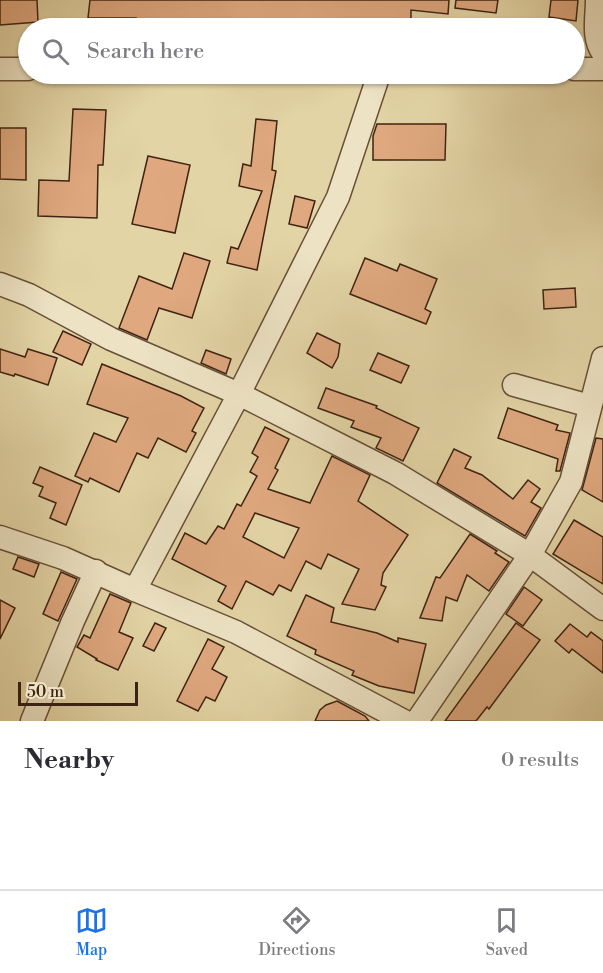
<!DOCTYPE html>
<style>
:root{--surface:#fff;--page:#f2f2f3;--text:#2b2b33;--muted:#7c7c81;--line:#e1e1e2;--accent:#1a73e8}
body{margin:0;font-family:"Libre Bodoni",serif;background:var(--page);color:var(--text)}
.scale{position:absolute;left:18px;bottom:15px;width:120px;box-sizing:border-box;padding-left:6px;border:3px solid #3f2312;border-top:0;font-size:16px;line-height:21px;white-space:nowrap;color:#3f2312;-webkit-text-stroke:4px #ede3c4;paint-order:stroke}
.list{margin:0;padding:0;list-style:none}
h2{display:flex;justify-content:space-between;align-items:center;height:78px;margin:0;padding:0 24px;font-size:26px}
h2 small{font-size:20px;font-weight:400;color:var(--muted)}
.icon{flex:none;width:33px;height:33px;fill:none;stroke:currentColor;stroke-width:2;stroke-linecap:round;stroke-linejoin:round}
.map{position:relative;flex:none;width:603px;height:721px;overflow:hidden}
.search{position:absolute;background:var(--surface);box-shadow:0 2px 4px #0004;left:18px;right:18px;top:18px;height:66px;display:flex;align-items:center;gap:15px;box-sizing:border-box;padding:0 21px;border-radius:33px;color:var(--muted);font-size:22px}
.sheet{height:168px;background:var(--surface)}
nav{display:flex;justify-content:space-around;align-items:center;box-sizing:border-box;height:84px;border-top:2px solid var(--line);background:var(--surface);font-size:16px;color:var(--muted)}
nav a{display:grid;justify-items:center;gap:3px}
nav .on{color:var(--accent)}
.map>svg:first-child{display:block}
.building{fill:#dfa87f;stroke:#3f2312;stroke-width:1.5;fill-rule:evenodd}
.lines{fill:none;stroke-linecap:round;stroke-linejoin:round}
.minor-casing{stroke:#684f37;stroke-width:25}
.minor{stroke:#ede3c4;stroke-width:22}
</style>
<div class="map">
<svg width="603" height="721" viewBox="0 0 603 721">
<rect width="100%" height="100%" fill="#e3d4a5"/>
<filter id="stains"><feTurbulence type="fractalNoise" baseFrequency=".00333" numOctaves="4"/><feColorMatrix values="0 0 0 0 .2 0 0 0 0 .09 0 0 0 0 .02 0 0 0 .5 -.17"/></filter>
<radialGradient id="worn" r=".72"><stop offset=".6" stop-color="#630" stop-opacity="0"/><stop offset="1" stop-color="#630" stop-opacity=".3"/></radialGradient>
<!-- building -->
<g class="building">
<path d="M0,0H37L38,22L0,25Z"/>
<path d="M90,0H449L448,14L411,10V28H339V24L248,22L247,28H162L163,24L136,25V18H88Z"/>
<path d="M456,0H498L496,13L455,8Z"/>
<path d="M551,0H578L576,21L549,17Z"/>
<path d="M73,109L106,110L103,165H98L97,218L38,216L39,180L69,181Z"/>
<path d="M256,119L277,121L272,170L276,171L257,270L227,263L231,247L238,249L262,191L239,186L243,164L251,166Z"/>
<path d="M377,124H446L445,160H373V136Z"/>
<path d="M0,128H26V180L0,179Z"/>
<path d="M148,156L190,165L175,233L132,224Z"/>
<path d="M295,196L315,201L307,228L289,224Z"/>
<path d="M184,253L210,261L192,318L159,308L147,340L119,328L139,276L172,289Z"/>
<path d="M365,258L397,271L400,264L437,279L425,309L431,312L426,324L350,294Z"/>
<path d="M575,288L576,307L544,309L543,290Z"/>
<path d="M63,331L91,344L82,365L53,352Z"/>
<path d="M317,333L340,344L338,357L332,368L307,353Z"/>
<path d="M0,349L25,357L28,349L57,358L48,385L15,374L14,376L0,372Z"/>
<path d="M206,350L231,359L226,374L201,363Z"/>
<path d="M378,353L409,366L401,383L370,370Z"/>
<path d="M102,364L181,396L204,408L192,431L196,433L186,452L158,438L148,458L137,453L119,492L90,478L88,482L75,476L94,433L116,442L128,418L87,404Z"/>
<path d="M326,388L377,406L376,408L419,428L403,461L376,448L381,438L351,427L354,421L318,408Z"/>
<path d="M508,408L558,425L556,430L570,433L560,471H556L558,459L498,438Z"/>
<path d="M265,427L289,439L275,468L278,470L268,489L310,503L332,456L370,475L358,501L408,535L383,573L381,585L386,587L375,610L342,604L359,569L328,554L321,569L306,561L291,591L279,585L273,595L246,581L232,609L218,601L226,586L172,559L185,533L206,544L218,526L224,529L237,504L241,506L257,476L250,472L258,457L252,453ZM255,513L299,528L284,558L243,537Z"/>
<path d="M596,438L603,439V502L582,490Z"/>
<path d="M454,449L471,457L465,468L482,475L513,499L528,480L540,489L531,502L541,508L525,536L437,483Z"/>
<path d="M40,467L82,485L66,525L50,518L56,503L39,496L43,487L33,483Z"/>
<path d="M574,520L603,537V584L553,554Z"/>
<path d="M470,534L497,551L495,553L509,562L489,591L467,575L457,601L446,597L442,621L420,618L436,577L440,578Z"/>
<path d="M18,557L39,564L34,577L13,569Z"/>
<path d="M61,572L77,579L58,621L43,614Z"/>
<path d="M524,587L542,600L523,626L506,614Z"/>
<path d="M110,594L131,603L119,632L133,638L118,670L96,660L97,659L77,647L84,635L90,638Z"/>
<path d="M306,595L334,608L331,622L377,633L398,642V638L426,644L414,693L379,686L352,675L354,671L315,654L316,650L287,636Z"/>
<path d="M0,600L15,608L0,639Z"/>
<path d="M155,623L166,628L154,651L143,646Z"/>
<path d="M516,623L540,640L489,709L487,707L476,721H445Z"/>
<path d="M570,624L587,637L591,632L603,641V673L572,649L569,653L555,641Z"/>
<path d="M208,639L224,647L212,669L227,677L215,701L206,697L198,711L177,701Z"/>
<path d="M337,701L365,716L369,721H315L320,710L326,705Z"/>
</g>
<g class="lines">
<!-- minor casing -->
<g class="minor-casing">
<g id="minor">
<path d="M597,0C597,18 592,38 603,53"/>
<path d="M0,69H28"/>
<path d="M574,69H603"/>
<path d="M0,284L29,295L111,339L239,394L395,473L530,555L603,609"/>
<path d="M514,385L590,406"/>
<path d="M0,537L63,558L135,590L236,632L404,721"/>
<path d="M135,590L239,394L338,197L379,74"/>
<path d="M32,721L73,621L96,571"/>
<path d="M417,721L530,555L571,482L603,358"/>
</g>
</g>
<!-- minor -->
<use href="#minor" class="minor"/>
</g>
<rect width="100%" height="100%" filter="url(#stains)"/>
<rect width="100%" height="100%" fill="url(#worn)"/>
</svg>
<div class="scale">50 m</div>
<div class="search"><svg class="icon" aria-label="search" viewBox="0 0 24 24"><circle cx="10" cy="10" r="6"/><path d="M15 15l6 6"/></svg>Search here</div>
</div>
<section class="sheet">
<h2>Nearby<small>0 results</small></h2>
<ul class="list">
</ul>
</section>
<nav>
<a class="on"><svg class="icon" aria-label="map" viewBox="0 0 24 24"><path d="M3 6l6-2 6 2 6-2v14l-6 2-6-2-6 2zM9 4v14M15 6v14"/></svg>Map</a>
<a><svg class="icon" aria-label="directions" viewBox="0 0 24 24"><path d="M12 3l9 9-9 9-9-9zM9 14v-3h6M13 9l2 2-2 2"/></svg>Directions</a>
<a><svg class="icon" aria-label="saved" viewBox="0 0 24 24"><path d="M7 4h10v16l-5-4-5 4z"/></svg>Saved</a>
</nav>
